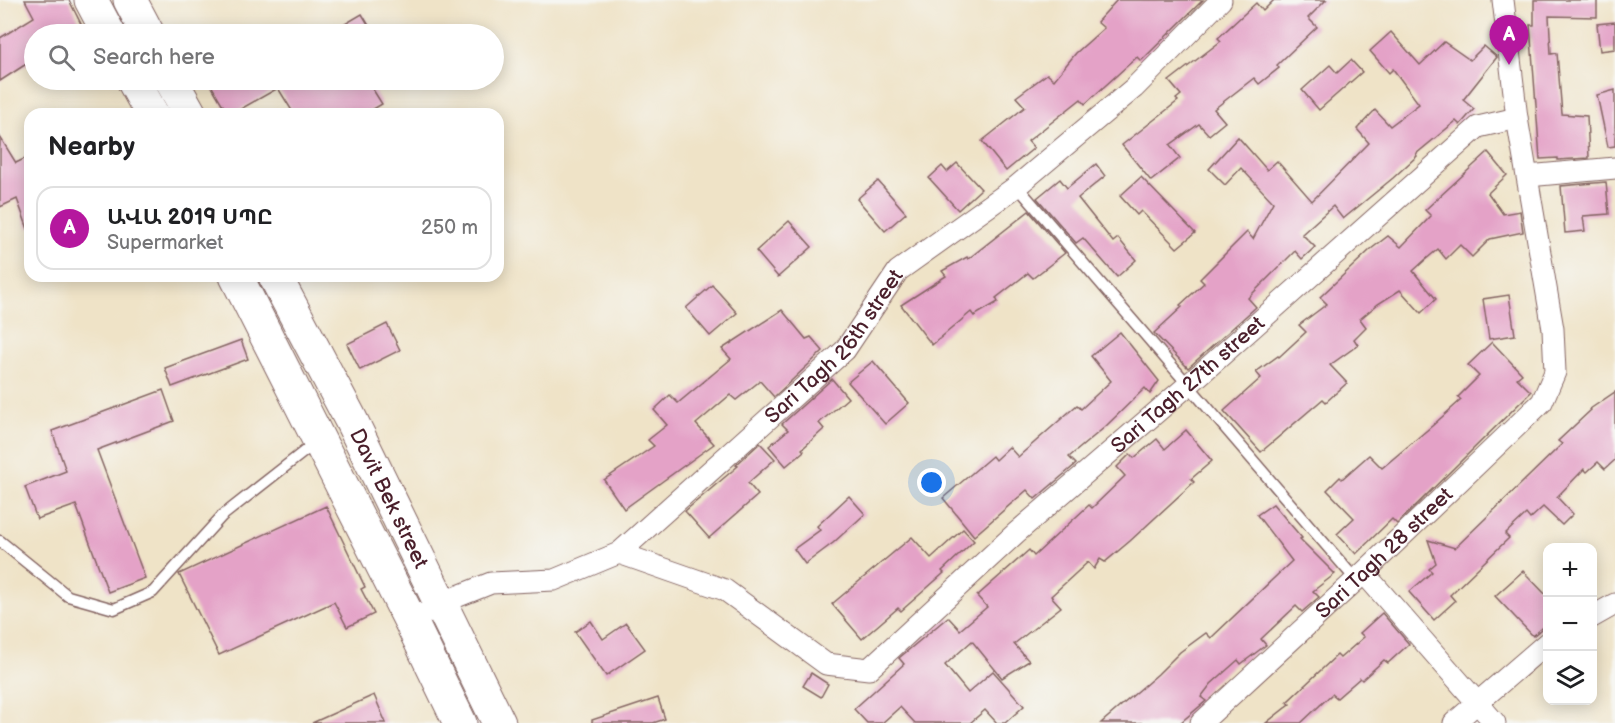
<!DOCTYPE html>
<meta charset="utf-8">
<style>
:root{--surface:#fff;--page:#f2f2f2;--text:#202124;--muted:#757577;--line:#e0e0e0;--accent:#b5179e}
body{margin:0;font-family:"Balsamiq Sans","Noto Sans Armenian",sans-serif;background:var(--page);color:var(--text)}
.controls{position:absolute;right:18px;bottom:18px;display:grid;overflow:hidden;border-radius:12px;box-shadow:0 3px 15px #0003}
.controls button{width:54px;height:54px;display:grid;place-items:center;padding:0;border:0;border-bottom:2px solid var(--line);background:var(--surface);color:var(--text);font:30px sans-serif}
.you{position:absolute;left:932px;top:483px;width:21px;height:21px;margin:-15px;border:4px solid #fff;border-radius:50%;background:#1a73e8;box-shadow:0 0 0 9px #1a73e833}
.badge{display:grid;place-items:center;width:39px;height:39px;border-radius:50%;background:var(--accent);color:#fff;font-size:20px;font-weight:700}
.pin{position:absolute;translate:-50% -50px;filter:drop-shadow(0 2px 3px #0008)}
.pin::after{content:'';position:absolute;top:32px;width:21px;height:18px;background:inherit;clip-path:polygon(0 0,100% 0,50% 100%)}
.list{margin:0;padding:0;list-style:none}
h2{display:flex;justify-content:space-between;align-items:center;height:78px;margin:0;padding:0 24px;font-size:26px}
h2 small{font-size:20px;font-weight:400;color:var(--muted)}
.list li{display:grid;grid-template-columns:39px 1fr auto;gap:18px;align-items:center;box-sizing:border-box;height:84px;margin:0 12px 12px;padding:0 12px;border:2px solid var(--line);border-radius:18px}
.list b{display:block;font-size:22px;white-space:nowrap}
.list p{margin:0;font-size:20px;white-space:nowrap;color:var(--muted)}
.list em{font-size:20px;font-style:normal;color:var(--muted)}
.icon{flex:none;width:33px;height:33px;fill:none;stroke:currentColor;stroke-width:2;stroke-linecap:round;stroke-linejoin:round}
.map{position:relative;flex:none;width:1615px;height:723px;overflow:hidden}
.search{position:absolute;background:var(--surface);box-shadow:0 3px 15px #0003;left:24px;top:24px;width:480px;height:66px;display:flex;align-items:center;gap:15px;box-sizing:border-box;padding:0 21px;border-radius:33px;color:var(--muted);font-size:22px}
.panel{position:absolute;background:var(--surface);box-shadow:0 3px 15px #0003;left:24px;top:108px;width:480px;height:174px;border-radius:18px}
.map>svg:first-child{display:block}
.building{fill:#e4a2c7}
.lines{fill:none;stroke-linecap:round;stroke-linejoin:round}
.service-casing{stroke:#846462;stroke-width:13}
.minor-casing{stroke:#846462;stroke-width:23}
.primary-casing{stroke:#846462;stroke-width:35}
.service{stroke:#fff;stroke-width:10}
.minor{stroke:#fff;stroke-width:21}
.primary{stroke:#fff;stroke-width:33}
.labels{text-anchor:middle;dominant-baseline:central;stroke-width:4.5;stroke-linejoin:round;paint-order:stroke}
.street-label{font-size:21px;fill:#4a1f2b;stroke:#f6f6f2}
</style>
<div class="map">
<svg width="1615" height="723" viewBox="0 0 1615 723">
<rect width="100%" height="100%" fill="#f6f6f2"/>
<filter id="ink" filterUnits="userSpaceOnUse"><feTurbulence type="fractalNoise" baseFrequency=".0167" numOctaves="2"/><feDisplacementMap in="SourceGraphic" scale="12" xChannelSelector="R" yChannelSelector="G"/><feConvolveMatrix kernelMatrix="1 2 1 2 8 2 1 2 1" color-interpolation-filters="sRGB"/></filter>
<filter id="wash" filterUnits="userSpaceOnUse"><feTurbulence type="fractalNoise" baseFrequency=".008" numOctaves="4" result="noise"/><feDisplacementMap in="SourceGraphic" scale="24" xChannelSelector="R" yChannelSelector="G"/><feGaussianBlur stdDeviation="1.35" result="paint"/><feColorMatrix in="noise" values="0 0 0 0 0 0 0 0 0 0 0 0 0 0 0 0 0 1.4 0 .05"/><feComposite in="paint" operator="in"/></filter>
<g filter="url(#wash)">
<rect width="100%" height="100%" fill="#efe3c7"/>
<g id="blocks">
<!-- building -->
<g class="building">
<path d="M25,0H69L83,28L73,34H34V59L0,81V38L34,17Z"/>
<path d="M1117,0H1203L1141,61L1137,57L1085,104L1081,99L1028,141L1034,148L1006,171L982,141L1025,107L1016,97L1047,74L1054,80L1076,53L1104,28L1097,22Z"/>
<path d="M1274,0H1326L1308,18L1317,27L1277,65L1279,68L1259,84L1254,78L1214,109L1225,122L1209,135L1199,124L1170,145L1180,158L1151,181L1122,145L1178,101L1176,99L1181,95L1169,81L1221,41L1218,38L1256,3L1263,11Z"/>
<path d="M1534,0H1597V17L1549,16L1551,54L1557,53L1562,114L1587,116L1589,158L1558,160V158L1540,159L1530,25H1534Z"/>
<path d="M362,14L374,34H328Z"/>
<path d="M1615,22V49L1600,51L1597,24Z"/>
<path d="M1391,32L1420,65L1444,42L1470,60L1484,46L1497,57L1463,100L1474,109L1460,125L1456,121L1416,154L1417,156L1393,178L1343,219L1333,206L1302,234L1315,247L1302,259L1295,251L1248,298L1256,307L1188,368L1154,333L1182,307L1180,305L1204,283L1200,279L1247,232L1253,239L1273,202L1241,168L1225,185L1209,169L1238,137L1267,170L1277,161L1312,201L1369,143L1357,129L1375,110L1390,126L1419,104L1393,69L1389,73L1370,51Z"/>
<path d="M1351,60L1362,72L1319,110L1302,90L1330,65L1337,73Z"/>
<path d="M208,80H367L382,104L365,114H294L278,88L232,114H228Z"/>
<path d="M1615,90V146L1608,147L1597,95Z"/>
<path d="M0,137L16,163L30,156V228L28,229L17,199L0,207Z"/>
<path d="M1488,152L1507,175L1488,193L1503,214L1520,211L1523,232L1490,239L1472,257L1460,245L1446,259L1438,249L1425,260L1413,271L1436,299L1421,313L1400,290L1378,304L1360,319L1366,327L1354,339L1358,345L1330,365L1347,383L1326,402L1323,399L1261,452L1224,411L1261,378L1256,372L1278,356L1279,357L1306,332L1299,325L1327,304L1320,297L1371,249L1388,236L1401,247L1431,216L1425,210Z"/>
<path d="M957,163L981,189L958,210L929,178L942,166L947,172Z"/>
<path d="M1096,164L1105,176L1078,198L1113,242L1118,238L1136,260L1117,277L1083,238L1076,243L1037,198L1060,179L1067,188Z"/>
<path d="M1141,177L1195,233L1177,248L1141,211L1137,215L1120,196Z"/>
<path d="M878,181L906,213L885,231L857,199Z"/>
<path d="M1606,182L1609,214L1583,216L1585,231L1565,233L1561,186Z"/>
<path d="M1029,211L1065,253L1033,278L1028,273L996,298L998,302L974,316L971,312L932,345L901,305L946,276L942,271L967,257L968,259Z"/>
<path d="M789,221L812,247L778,277L756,251Z"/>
<path d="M712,285L737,313L710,336L686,308Z"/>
<path d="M1509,295L1515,335L1489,339L1483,299Z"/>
<path d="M782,310L806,339L811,337L823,351L774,397L760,381L736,400L730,395L696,424L714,444L624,509L604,480L654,446L648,440L667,425L654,410L670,395L678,403L731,359L722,349Z"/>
<path d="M387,324L400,350L360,370L347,344Z"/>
<path d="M1120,332L1159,381L1150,394L1145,388L1105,427L1069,457L1076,464L1035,499L1027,490L974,536L943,498L992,456L995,460L1009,447L1018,457L1077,405L1081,409L1111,381L1091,356Z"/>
<path d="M241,340L248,359L172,387L165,368Z"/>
<path d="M1492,342L1522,374L1517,378L1531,392L1397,524L1392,519L1356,554L1337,534L1354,518L1327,490L1340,477L1342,479L1369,455L1382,468L1432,426L1461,400L1458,397L1479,376L1468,365Z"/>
<path d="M873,361L909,403L885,424L848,382Z"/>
<path d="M832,379L848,398L819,423L824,429L802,449L804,451L786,466L769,446L788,430L782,424Z"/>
<path d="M163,390L174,421L97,450L145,578L108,592L76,505L37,519L25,487L66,471L52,431Z"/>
<path d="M1615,392V460L1605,469L1598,462L1587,472L1584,469L1557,497L1573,514L1562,525L1543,507L1530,519L1526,514L1505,534L1509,538L1450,595L1455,601L1434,620L1409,592L1432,572L1429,569L1436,563L1428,540L1455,548L1562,444L1558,441L1591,410L1590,409Z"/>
<path d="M1186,430L1212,461L1191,479L1194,482L1130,541L1105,562L1100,559L1094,569L1088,562L1051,596L1061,607L1014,644L1029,661L1002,678L972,641L945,665L968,693L993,671L1024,706L1005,723H997L985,710L970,723H915L900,707L882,723H867L854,709L904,664L899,658L948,617L960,630L987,607L977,596L1029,550L1034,556L1089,505L1092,508L1125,476L1117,467L1130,454L1134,458L1157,439L1165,449Z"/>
<path d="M760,443L775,459L748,483L758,495L709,538L685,511L738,466L736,465Z"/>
<path d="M849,496L865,514L833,543L805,564L794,549L820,530L817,526Z"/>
<path d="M1273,504L1302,538L1300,539L1335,574L1313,591L1319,597L1302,612L1296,606L1261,639L1266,645L1241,664L1238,660L1211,684L1201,697L1206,701L1180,723H1101L1158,674L1180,652L1206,633L1211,638L1292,561L1257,515Z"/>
<path d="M326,506L365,587L361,589L374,614L347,627L334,602L219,655L179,574Z"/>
<path d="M963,529L974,541L942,571L944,573L901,611L898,608L862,639L832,604L912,537L931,558Z"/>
<path d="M1523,571L1548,597V623L1533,636L1495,596Z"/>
<path d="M1382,613L1409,644L1388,663L1384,660L1362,680L1360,678L1337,698L1332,694L1301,723H1266L1290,704L1287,702L1337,655L1340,658L1364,637L1360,633Z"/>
<path d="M591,621L603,639L626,623L645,649L606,676L575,632Z"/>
<path d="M811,673L828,684L821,697L803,686Z"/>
<path d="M374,695L386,723H312Z"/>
<path d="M658,698L665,719L653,723H592V720Z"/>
</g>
</g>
</g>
<g filter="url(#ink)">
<use href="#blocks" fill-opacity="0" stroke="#846462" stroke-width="1.5"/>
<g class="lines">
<!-- service casing -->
<g class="service-casing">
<g id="service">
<path d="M1017,186L1356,580"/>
<path d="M0,541L68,596L114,609L153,592L222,516L315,443"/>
</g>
</g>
<!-- minor casing -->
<g class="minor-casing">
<g id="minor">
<path d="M1528,176L1615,168"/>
<path id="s1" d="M619,553L725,590L826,664L869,669L1016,533L1187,386L1478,127L1517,118"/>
<path d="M1364,573L1495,723"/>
<path d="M1592,617L1615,604"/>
<path id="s2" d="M411,622L441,603L491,583L554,580L619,553L845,350L898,271L1017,186L1134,88L1221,0"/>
<path id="s3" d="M1201,723L1356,580L1542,402L1555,372L1553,329L1517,118L1503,0"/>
<path d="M1454,723L1548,642"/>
</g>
</g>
<!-- primary casing -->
<g class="primary-casing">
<g id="primary">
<path d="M91,0L109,34"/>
<path d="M130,0L148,34"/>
<path d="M133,80L152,114"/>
<path d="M171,80L190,114"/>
<path d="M236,276L411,622L460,723"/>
<path id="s4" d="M275,276L350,418L499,723"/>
</g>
</g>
<!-- service -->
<use href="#service" class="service"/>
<!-- minor -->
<use href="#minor" class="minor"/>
<!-- primary -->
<use href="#primary" class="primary"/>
</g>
</g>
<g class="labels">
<!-- street labels -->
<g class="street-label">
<text stroke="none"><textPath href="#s2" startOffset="522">Sari Tagh 26th street</textPath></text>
<text stroke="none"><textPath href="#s1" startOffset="708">Sari Tagh 27th street</textPath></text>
<text stroke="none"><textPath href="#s4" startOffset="250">Davit Bek street</textPath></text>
<text stroke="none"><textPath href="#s3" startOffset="250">Sari Tagh 28 street</textPath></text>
</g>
</g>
</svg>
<div class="controls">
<button>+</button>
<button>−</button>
<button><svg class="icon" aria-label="layers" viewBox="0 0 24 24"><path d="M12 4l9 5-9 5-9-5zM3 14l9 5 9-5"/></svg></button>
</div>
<div class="you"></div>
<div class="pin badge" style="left:1509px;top:65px">A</div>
<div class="search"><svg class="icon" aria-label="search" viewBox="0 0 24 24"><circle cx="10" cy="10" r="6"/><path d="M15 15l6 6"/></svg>Search here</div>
<section class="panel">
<h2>Nearby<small></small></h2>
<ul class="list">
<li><span class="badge">A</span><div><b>ԱՎԱ 2019 ՍՊԸ</b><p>Supermarket</p></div><em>250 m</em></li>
</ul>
</section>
</div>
